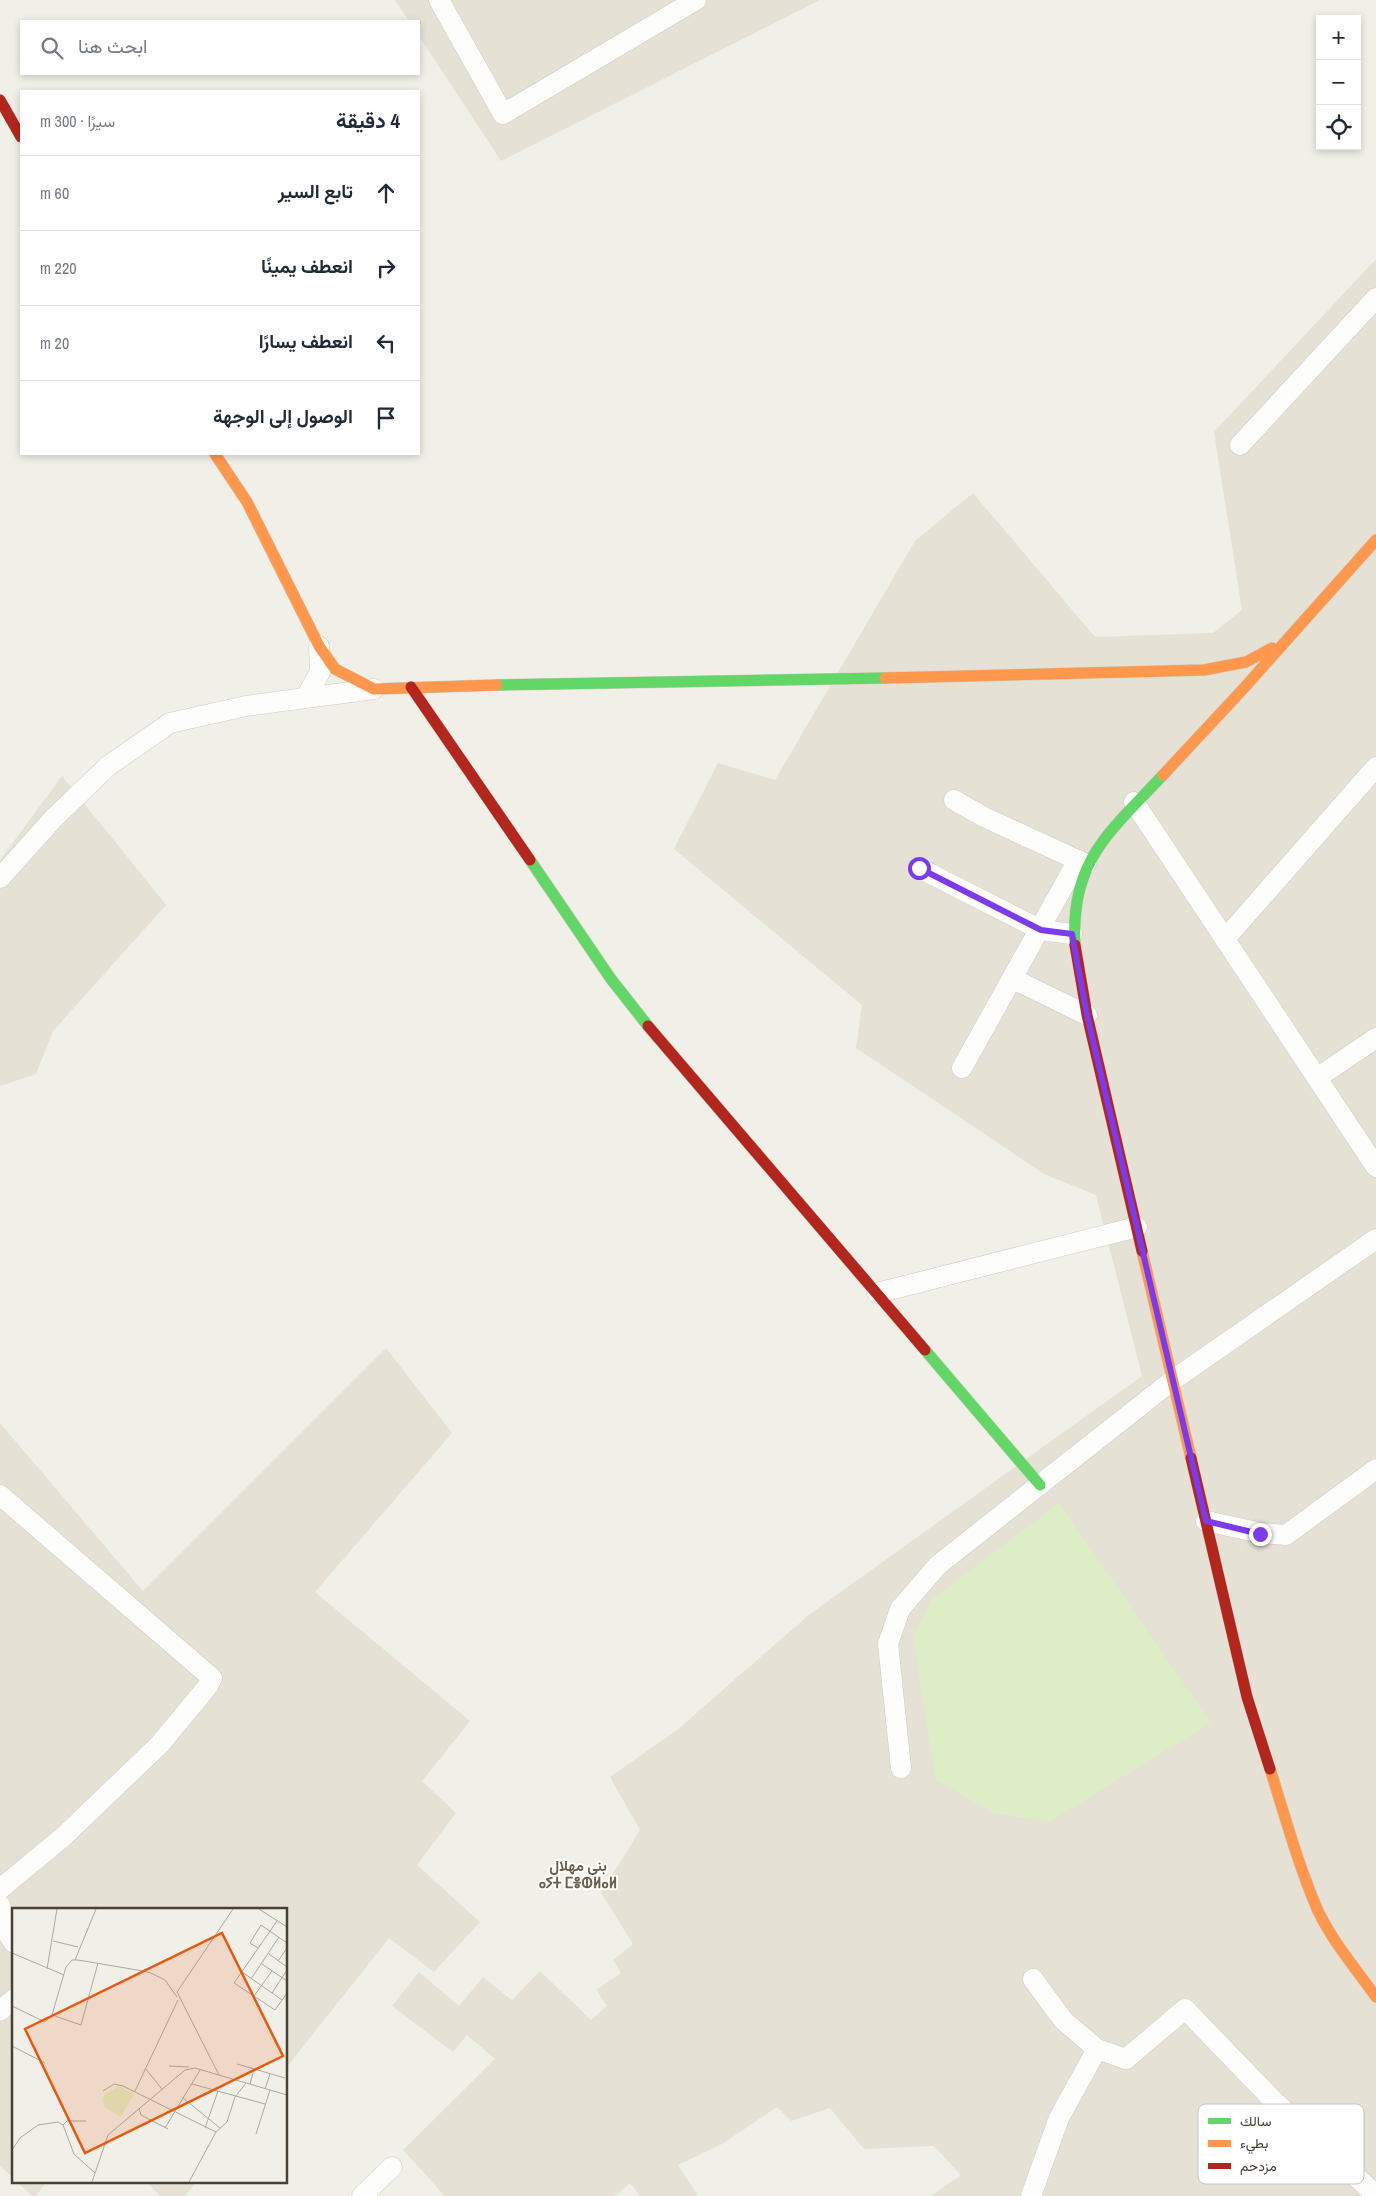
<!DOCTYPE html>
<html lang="ar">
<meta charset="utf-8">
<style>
:root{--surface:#fff;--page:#f2f2f3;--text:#1f2937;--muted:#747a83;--line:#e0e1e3}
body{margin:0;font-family:"Archivo Narrow",Vazirmatn,"Noto Sans Tifinagh",sans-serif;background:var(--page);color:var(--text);direction:rtl}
.controls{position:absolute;right:15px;top:15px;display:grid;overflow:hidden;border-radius:0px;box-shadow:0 2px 8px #0003}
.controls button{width:45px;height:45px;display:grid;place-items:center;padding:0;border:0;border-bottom:1px solid var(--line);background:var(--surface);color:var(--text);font:25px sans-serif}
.stop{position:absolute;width:15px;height:15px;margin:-11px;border:4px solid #7c3aed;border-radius:50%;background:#fff}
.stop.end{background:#7c3aed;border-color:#fff;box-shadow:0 1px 5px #0008}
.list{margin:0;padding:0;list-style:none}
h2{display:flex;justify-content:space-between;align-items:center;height:65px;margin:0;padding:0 20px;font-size:21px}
h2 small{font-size:16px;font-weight:400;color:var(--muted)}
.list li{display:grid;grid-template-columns:32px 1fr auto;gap:15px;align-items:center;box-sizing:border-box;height:75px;padding:0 20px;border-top:1px solid var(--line)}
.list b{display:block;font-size:19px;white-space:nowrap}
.list em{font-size:16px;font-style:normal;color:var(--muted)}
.icon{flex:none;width:28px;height:28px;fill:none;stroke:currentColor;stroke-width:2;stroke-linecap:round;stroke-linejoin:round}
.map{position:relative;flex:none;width:1376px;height:2196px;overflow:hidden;direction:ltr}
.search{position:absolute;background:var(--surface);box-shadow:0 2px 8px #0003;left:20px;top:20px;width:400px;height:55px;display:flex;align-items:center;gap:12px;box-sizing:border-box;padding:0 18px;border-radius:0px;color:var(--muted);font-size:19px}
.panel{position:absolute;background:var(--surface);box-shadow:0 2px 8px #0003;left:20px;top:90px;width:400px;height:365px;border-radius:0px;direction:rtl}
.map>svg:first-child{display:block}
.residential{fill:#e5e1d5}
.green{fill:#ddedc6}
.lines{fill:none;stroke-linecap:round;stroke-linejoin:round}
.street-casing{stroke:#ceccc6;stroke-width:21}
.fast-casing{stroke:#d0ccbf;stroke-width:12}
.slow-casing{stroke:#d0ccbf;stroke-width:12}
.jam-casing{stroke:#d0ccbf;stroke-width:12}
.street{stroke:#fdfdfc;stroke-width:20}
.fast{stroke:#63d668;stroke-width:11}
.slow{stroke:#ff974d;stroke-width:11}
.jam{stroke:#b3261e;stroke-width:11}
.route{stroke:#7c3aed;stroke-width:6}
.labels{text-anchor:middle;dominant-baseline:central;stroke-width:4;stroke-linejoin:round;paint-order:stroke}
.quarter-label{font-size:15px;font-weight:bold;fill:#6b5e4b;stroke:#fff}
.inset-road{fill:none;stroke:#aca9a0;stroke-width:1}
.view{fill:#e8590c;fill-opacity:0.15;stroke:#e8590c;stroke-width:2.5}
.inset-edge{fill:none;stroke:#474034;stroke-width:2.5}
.key{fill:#fff;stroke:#c8c6c2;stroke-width:1}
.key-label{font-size:14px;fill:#474034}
</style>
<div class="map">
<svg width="1376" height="2196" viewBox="0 0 1376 2196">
<rect width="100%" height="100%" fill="#f0efe8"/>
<!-- residential -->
<g class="residential">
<path d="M395,0H820L501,161L419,36V21H409Z"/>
<path d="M1376,259V2196H931L961,2175L934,2146L864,2149L830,2108L791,2121L777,2107L722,2144L678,2165L698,2196H640L630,2183L615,2196H445L403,2150L495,2059L467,2035L453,2052L392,2006L419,1972L459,2006L483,1977L512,2000L540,1971L591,2020L607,2006L596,1990L621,1973L613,1960L633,1944L601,1893L640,1830L610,1777L677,1730L810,1614L1142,1376L1096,1195L1044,1174L856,1048L862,1005L674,849L718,763L775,780L915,541L973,493L1095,637L1213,633L1242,610L1214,432Z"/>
<path d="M62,776L166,905L53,1031L36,1074L0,1086V860Z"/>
<path d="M386,1348L452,1433L315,1592L470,1721L422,1781L456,1813L417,1865L480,1922L434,1972L389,1938L286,2068V1910H14V2179L0,2166V1423L143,1591Z"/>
<path d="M17,2182H46L36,2196H32Z"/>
<path d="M147,2182H196L185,2196H160Z"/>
</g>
<!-- green -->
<path class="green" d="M1059,1503L1211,1723L1049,1822L993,1813L936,1780L913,1638L931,1600Z"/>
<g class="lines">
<!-- street casing -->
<g class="street-casing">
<g id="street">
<path d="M439,0L503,114L696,0"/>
<path d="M1240,445L1376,298"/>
<path d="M306,697L320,672L319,646"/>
<path d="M954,800L984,817L1086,864"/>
<path d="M1134,802L1376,1167"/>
<path d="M919,868L1041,930L1072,934"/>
<path d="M0,878L53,819L108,766L170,723L246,706L374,689"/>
<path d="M1225,939L1376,767"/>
<path d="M1013,979L1087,1015"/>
<path d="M962,1068L1078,860"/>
<path d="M1317,1078L1376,1038"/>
<path d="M877,1293L1137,1227"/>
<path d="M0,1495L212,1678L208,1686L160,1744L63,1837L0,1889"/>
<path d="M1206,1521L1261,1533L1286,1535L1376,1469"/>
<path d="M901,1768L888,1644L900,1609L938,1565L1173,1380L1376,1239"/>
<path d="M0,1905L8,1934L14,1943"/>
<path d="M1033,1979L1063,2020L1097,2049L1126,2059L1185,2009L1273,2100L1376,2195"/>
<path d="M0,2011L14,1999"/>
<path d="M362,2196L392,2167"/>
<path d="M1031,2196L1059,2118L1097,2049"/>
</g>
</g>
<!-- fast casing -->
<g class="fast-casing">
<g id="fast">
<path d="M497,685L885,678"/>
<path d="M530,860L611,979L648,1026"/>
<path d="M1075,945C1070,860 1110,832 1163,775"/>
<path d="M925,1350L1040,1485"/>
</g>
</g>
<!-- slow casing -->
<g class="slow-casing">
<g id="slow">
<path d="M215,454L247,502L319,646L335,669L374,689L497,685"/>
<path d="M885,678L1204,670L1246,662L1272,648"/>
<path d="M1163,775L1244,688L1376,540"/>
<path d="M1142,1251L1191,1458"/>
<path d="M1270,1769C1285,1816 1298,1865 1318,1911C1333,1942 1356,1969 1376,1997"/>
</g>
</g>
<!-- jam casing -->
<g class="jam-casing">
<g id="jam">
<path d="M0,100L21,137"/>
<path d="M411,687L530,860"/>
<path d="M1075,945L1087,1015L1142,1251"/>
<path d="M648,1026L925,1350"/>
<path d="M1191,1458L1247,1697L1270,1769"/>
</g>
</g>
<!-- street -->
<use href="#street" class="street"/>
<!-- fast -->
<use href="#fast" class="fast"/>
<!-- slow -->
<use href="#slow" class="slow"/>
<!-- jam -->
<use href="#jam" class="jam"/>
</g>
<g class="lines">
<!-- route -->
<path class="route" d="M919,868L1041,930L1072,934L1087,1015L1206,1521L1260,1534"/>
</g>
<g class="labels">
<!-- quarter labels -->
<g class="quarter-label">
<text x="578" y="1865">بني مهلال<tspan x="578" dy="17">ⴰⵢⵜ ⵎⴻⵀⵍⴰⵍ</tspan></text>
</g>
</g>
<!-- overview -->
<g transform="translate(12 1908)">
<rect width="275" height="275" fill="#f0efe8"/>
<path d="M107,178L122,186L109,209L93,199L91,193L92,187Z" fill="#ddedc6"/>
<path class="inset-road" d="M247,1L275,19M265,13L222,75L263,102L275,85M41,33L66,39M246,40L238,35L249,17L275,35M0,45L52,67M257,46L275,59M63,52L84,1M266,53L275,40M86,55L69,117L40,107L54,59L60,52H66L131,63L139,65L153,72L165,89M250,56L275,73M35,61L45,1M230,64L270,92M239,71L267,29M260,85L275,62M242,88L260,63M0,98L33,114L40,107M0,138L33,155M225,156L273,170M157,158L177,159M133,160L150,181M207,167L165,84L221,1M180,176L253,196M238,176L242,161M253,181L258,166M91,183L102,176L111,178L204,224M123,183L166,92M171,190L208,220M127,200L129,207L156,221M51,217L55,213H74M153,220L188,162M193,220L206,183M244,226L258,182M0,242L8,230L26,217L46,214L51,217L62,246L83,265M80,274L96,227L173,162L183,160L275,187M177,274L204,224L215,214L223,189L234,175"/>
<path class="view" d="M210,25L271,148L73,245L13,121Z"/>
<rect width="275" height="275" class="inset-edge"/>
</g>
<!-- legend -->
<rect x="1198" y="2104" width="166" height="80" rx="8" class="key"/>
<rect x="1208" y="2118" width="23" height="6" fill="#63d668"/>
<rect x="1208" y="2140" width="23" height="7" fill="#ff974d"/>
<rect x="1208" y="2163" width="23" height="6" fill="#b3261e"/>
<g class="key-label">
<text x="1240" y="2126">سالك</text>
<text x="1240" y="2148">بطيء</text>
<text x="1240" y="2171">مزدحم</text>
</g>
</svg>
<div class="controls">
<button>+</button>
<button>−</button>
<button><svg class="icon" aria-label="locate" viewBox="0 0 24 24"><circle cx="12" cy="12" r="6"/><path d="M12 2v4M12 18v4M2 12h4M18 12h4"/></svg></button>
</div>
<div class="stop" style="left:919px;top:868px"></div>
<div class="stop end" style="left:1260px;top:1534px"></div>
<div class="search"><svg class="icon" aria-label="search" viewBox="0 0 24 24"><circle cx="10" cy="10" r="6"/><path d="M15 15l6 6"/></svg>ابحث هنا</div>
<section class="panel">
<h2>4 دقيقة<small>سيرًا · 300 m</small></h2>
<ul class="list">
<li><svg class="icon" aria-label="ahead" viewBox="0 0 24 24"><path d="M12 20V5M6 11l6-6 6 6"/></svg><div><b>تابع السير</b></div><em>60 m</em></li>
<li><svg class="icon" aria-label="right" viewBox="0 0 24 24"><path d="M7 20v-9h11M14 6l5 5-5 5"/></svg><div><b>انعطف يمينًا</b></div><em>220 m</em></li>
<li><svg class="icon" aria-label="left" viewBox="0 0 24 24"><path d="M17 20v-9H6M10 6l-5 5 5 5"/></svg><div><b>انعطف يسارًا</b></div><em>20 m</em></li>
<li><svg class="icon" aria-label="arrive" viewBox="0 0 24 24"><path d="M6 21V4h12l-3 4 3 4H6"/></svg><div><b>الوصول إلى الوجهة</b></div></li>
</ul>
</section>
</div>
